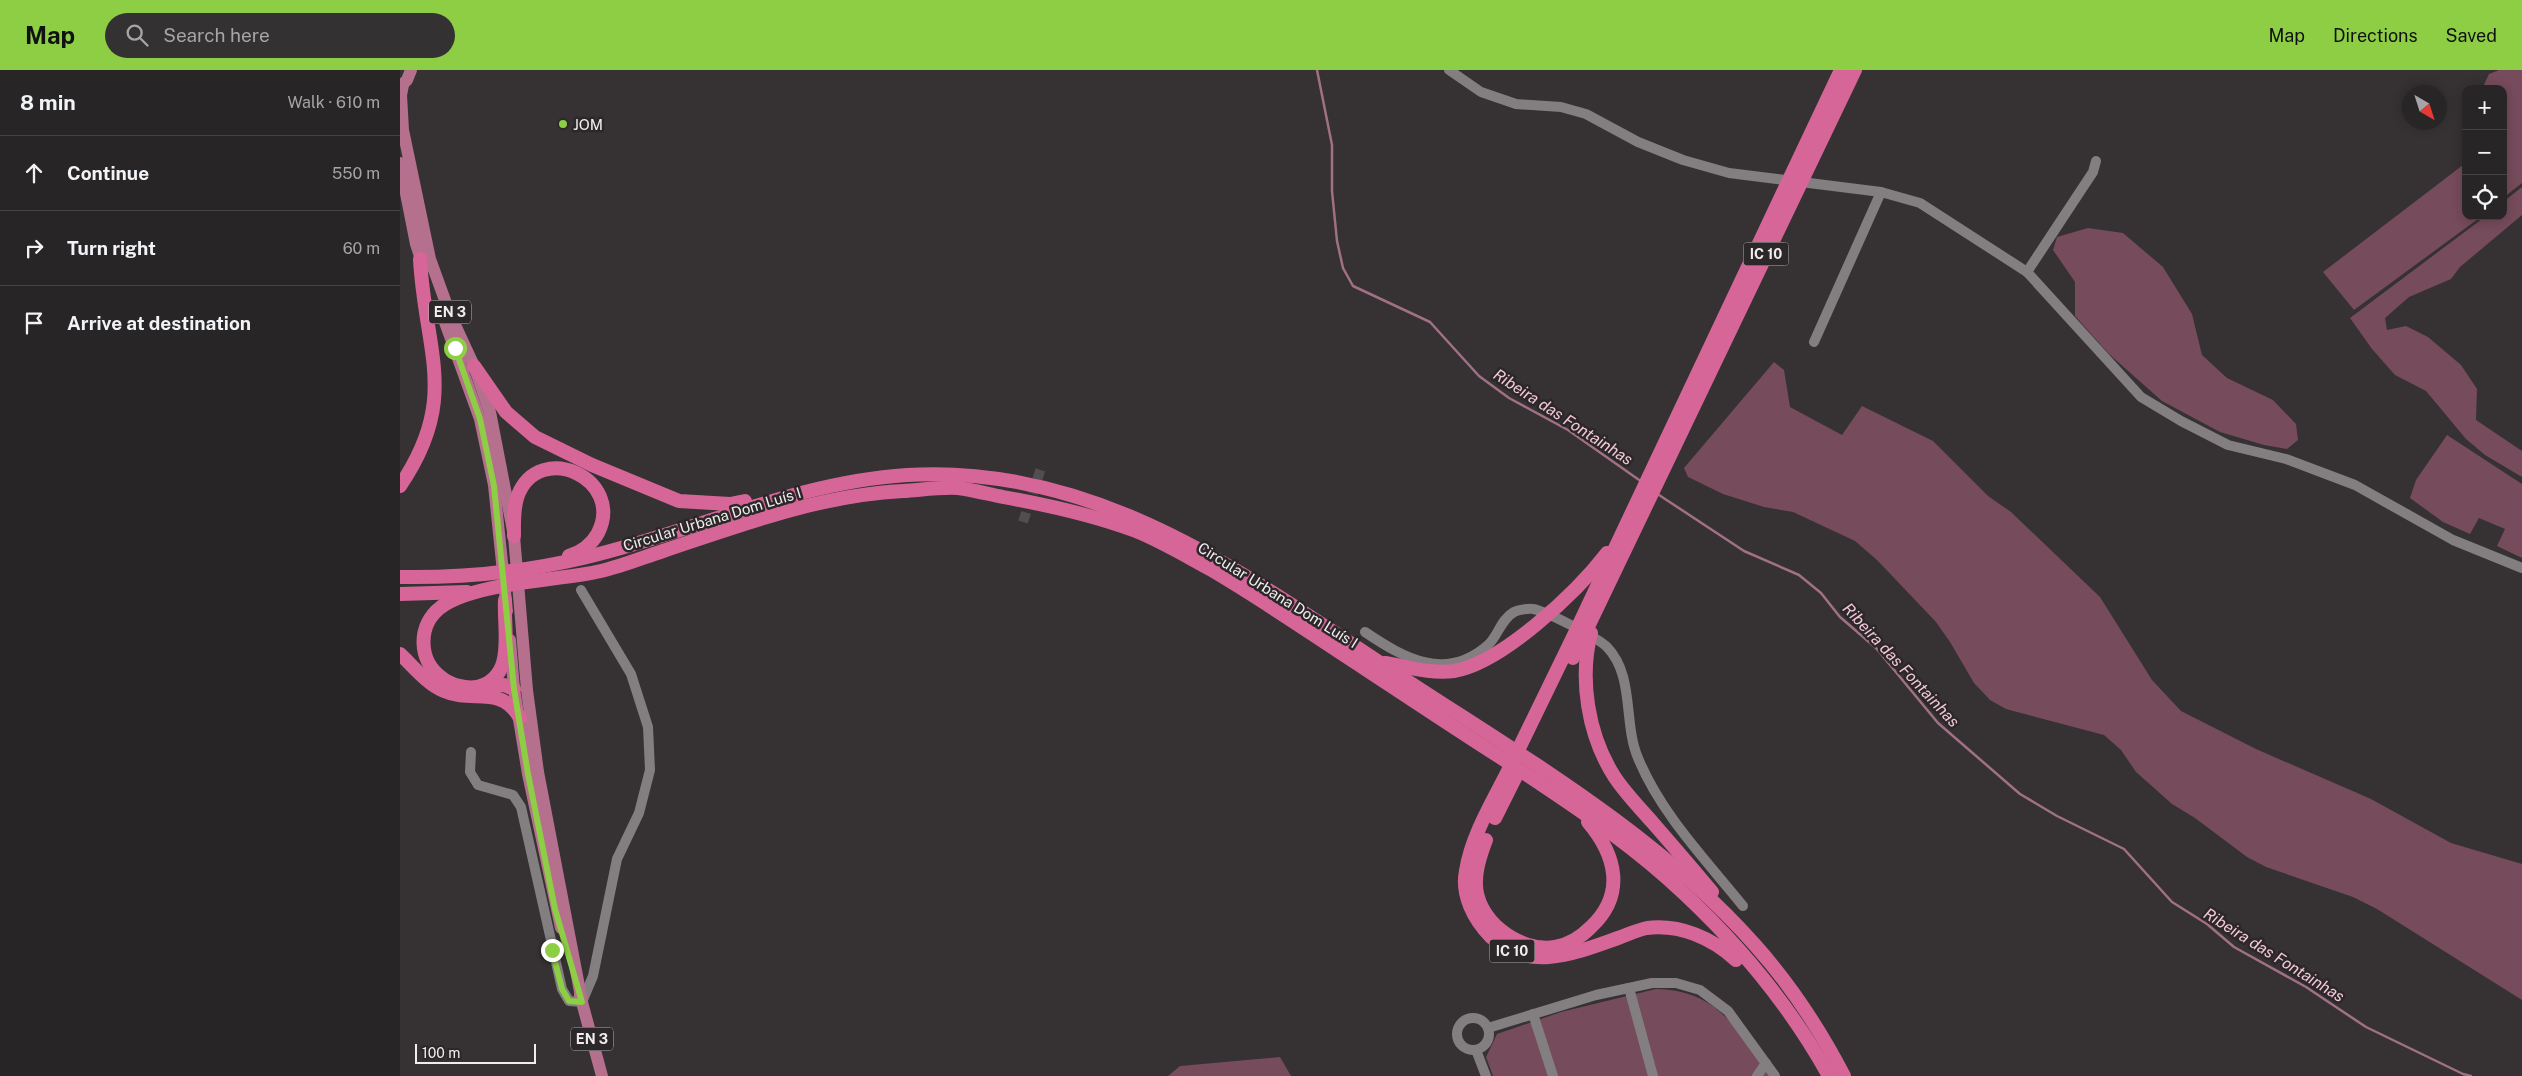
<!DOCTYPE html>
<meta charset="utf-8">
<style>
:root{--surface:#282526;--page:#343132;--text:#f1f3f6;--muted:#a5a5a7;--line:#444243;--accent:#8dce44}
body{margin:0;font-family:"Public Sans",sans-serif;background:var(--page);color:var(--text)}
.controls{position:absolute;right:15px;top:15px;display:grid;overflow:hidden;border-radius:10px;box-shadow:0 2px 12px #0003}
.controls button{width:45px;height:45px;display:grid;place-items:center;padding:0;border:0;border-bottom:1px solid var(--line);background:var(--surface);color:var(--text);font:25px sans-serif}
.compass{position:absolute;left:2002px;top:15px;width:45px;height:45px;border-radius:50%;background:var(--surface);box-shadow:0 2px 12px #0003;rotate:141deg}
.scale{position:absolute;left:15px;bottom:12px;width:121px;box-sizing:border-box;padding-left:5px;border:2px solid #f0edee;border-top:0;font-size:14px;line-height:18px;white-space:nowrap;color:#f0edee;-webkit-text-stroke:4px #2c2729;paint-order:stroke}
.stop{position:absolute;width:15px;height:15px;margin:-11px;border:4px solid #8dce44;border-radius:50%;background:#fff}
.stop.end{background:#8dce44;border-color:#fff;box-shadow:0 1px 5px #0008}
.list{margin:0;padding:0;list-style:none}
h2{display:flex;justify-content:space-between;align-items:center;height:65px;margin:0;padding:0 20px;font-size:21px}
h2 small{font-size:16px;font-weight:400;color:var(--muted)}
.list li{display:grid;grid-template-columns:32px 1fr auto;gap:15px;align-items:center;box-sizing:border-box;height:75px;padding:0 20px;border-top:1px solid var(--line)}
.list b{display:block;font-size:19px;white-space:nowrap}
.list em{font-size:16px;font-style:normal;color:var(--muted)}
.icon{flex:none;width:28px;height:28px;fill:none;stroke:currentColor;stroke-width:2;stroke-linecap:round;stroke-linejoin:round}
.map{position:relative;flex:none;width:2122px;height:1006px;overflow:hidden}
header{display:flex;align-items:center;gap:30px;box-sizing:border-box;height:70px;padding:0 25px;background:var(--accent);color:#111}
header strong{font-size:24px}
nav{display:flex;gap:28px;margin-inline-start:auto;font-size:18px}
.search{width:350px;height:45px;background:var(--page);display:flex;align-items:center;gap:12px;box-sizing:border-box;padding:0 18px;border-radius:28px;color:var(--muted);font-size:19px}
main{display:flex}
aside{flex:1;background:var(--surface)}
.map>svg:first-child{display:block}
.green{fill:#764b5c}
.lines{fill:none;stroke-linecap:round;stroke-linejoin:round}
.stream{stroke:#a07085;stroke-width:2.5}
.minor-tunnel{stroke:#524d4f;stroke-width:10;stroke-dasharray:10 5;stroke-linecap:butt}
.minor{stroke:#837e80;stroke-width:10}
.major{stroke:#b5708e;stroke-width:12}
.highway{stroke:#d76698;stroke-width:14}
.route{stroke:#8dce44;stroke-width:6}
.poi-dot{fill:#8dce44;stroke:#2c2729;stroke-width:2}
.labels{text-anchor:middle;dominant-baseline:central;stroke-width:5;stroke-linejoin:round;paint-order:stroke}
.shield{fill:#2c2729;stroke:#b5b2b3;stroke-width:1}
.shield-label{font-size:14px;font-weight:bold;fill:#f0edee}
.poi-label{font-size:15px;fill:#f0edee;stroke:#2c2729;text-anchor:start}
.street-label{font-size:15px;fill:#f0edee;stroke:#2c2729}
.water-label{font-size:16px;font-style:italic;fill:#f3c8d8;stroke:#2c2729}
</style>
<header>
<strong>Map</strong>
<div class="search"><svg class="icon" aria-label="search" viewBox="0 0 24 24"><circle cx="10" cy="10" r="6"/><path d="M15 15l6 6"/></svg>Search here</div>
<nav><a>Map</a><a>Directions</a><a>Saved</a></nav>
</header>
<main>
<aside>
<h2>8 min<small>Walk · 610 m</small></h2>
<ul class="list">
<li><svg class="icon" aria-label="ahead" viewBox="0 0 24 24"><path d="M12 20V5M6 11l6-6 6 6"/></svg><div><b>Continue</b></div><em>550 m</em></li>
<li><svg class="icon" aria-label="right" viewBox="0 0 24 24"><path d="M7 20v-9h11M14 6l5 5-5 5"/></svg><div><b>Turn right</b></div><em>60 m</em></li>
<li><svg class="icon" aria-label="arrive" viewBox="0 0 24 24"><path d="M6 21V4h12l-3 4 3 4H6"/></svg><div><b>Arrive at destination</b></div></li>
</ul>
</aside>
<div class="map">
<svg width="2122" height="1006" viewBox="0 0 2122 1006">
<rect width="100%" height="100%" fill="#363133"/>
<!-- green -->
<g class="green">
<path d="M2099,0H2122V113L2103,128V19H2082L2089,4Z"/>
<path d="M2066,73V146H2082L1954,240L1923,202L2063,95Z"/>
<path d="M2122,117V145L2060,197L2051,209L2009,227L1985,248L1987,260L2006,256L2028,267L2061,295L2077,319L2076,350L2122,381V407L2085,385L2066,369L2026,321L1995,305L1972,279L1950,248L2086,146H2103V132Z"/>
<path d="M1688,158L1723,163L1763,197L1792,244L1802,285L1827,308L1873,330L1896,354L1898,370L1887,379L1864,375L1820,362L1762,331L1709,284L1675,246V212L1653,180L1657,167Z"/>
<path d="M1374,292L1384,300L1390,337L1442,365L1462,336L1533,371L1588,426L1611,442L1700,527L1752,610L1781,641L1856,679L1971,729L2051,773L2122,794V930L1977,839L1953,827L1866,797L1847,787L1795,748L1772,734L1736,702L1721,680L1704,665L1606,639L1590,630L1574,613L1550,572L1536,552L1477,490L1455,471L1393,442L1364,437L1323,424L1288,407L1284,398Z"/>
<path d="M2047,365L2122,414V488L2097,476L2105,459L2079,448L2070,464L2043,452L2010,428L2016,410Z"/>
<path d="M1256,919C1321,921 1336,960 1370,1006H1093L1086,987L1097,964L1161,942Z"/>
<path d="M880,987L891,1006H768L780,996Z"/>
</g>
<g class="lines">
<!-- stream -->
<g class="stream">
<path d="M917,0L932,75V121L937,171L943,198L953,216L1030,252L1079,306L1109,328L1168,360L1242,412"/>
<path d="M1256,423L1344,481L1399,505L1421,523L1440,547L1476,578L1538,653L1620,724L1657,746L1724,779L1772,832L1807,854L1834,877L1906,917L1966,957L2063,1004L2071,1006"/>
</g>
<!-- minor-tunnel -->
<path class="minor-tunnel" d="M623,452L642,395"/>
<!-- minor -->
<g class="minor">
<path d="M1049,0L1081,22L1116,34L1161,37L1186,44L1238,72L1283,90L1329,103L1481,122L1520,133L1627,202L1741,327L1781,351L1828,375L1886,389L1955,415L2053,470L2122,498"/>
<path d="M1627,202L1693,102L1696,91"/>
<path d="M1414,272L1481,122"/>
<path d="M965,562C1005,589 1046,612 1088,575C1098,566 1101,549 1114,542C1118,540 1129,538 1133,539C1146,541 1198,568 1207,577C1235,606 1223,653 1238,688C1261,744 1306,790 1343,836"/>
<path d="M71,682L70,702L78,715L113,725L121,737L162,919L169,931L182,932L193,906L217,789L239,743L250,700L248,657L231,604L181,520"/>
<path d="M1229,918L1253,1006"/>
<path d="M1133,944L1153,1006"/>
<circle cx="1073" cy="964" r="16"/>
<path d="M1088,958L1196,925L1252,913H1276L1300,920L1328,941L1375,1006"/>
<path d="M1076,980L1086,1006"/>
<path d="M1357,1006L1366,993"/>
</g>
<!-- major -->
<g class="major">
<path d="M3,15L1,25L3,60L30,189L50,244L74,296L90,342L114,466L127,620L138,702L182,932"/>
<path d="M0,17L7,10L11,0"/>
<path d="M0,93L16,174L24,198"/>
<path d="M42,244L80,349L94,415L107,541"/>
<path d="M110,570L114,619L128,704L161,858"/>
<path d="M180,925L202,1006"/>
</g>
<!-- highway -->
<g class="highway">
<path d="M74,296L106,342L135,367L192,395L279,431L330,434L345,431"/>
<path d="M0,416C60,328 25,282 20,189"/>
<path d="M114,466C114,452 113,438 118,425C140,370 225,409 198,463C192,474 181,482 169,486"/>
<path d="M0,507C61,508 123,502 183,488C291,463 395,412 507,405C702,393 854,511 1009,612C1130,691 1258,766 1355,875C1390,914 1420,960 1444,1006"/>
<path d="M0,524L67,522"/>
<path d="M105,530C103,559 117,608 77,617C66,619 51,615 42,608C18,591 17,555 41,537C76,512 158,511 201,501C222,496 242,488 263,481C341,455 420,425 503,421C520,420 540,417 558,418C573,420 588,424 603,427C648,435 693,445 736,461C761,471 786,486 810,499C863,530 913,565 964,598C1011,629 1056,659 1103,689C1159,726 1216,763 1267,808C1330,864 1388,932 1429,1006"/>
<path d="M1191,563C1179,609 1188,665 1214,706C1225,723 1239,737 1253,753C1273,776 1293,799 1312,822"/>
<path d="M0,584C13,596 27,614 44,621C72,634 101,614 120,648"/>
<path d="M1173,588L1455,0"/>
<path d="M985,593C1008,597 1031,604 1054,601C1102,593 1177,522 1207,483"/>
<path d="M81,616L104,615L114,619"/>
<path d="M1095,748L1118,702"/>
<path d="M1086,770C1081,783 1076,797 1076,811C1074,849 1119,883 1155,877C1168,875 1181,867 1191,857C1226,824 1216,785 1188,752"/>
<path d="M1336,890C1312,868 1280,854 1247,858C1237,860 1227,865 1218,868C1176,883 1128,903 1091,867C1074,850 1061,825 1066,801C1071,768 1091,734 1106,705C1129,657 1153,609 1176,561C1265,375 1352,187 1441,0"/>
</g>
</g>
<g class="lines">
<!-- route -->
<path class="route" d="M55,278L80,349L94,416L114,619L128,704L155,839L182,932L169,931L162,919L152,880"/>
</g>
<!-- markers -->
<circle class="poi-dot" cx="163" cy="54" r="5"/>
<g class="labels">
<!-- shield labels -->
<g class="shield">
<rect x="1343.5" y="172.5" width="45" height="23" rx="4"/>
<rect x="29" y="230.5" width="42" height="23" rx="4"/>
<rect x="1089.5" y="869.5" width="45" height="23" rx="4"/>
<rect x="171" y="957.5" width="42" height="23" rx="4"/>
</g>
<g class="shield-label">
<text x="1366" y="184">IC 10</text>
<text x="50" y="242">EN 3</text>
<text x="1112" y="881">IC 10</text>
<text x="192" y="969">EN 3</text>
</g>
<!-- poi labels -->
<g class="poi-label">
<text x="173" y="54">JOM</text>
</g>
<!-- street labels -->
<g class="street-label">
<text transform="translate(312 449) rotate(-17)">Circular Urbana Dom Luís I</text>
<text transform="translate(878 525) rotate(32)">Circular Urbana Dom Luís I</text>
</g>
<!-- water labels -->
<g class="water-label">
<text transform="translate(1163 347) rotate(33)">Ribeira das Fontainhas</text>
<text transform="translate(1501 595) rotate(47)">Ribeira das Fontainhas</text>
<text transform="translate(1874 885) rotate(32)">Ribeira das Fontainhas</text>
</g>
</g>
</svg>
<div class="controls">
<button>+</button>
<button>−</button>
<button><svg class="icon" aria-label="locate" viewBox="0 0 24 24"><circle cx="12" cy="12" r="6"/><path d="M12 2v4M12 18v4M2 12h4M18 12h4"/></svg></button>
</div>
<svg class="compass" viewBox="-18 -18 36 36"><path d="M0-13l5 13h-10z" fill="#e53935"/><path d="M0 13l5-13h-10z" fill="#a5a5a7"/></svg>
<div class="scale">100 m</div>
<div class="stop" style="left:55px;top:278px"></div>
<div class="stop end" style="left:152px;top:880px"></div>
</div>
</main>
